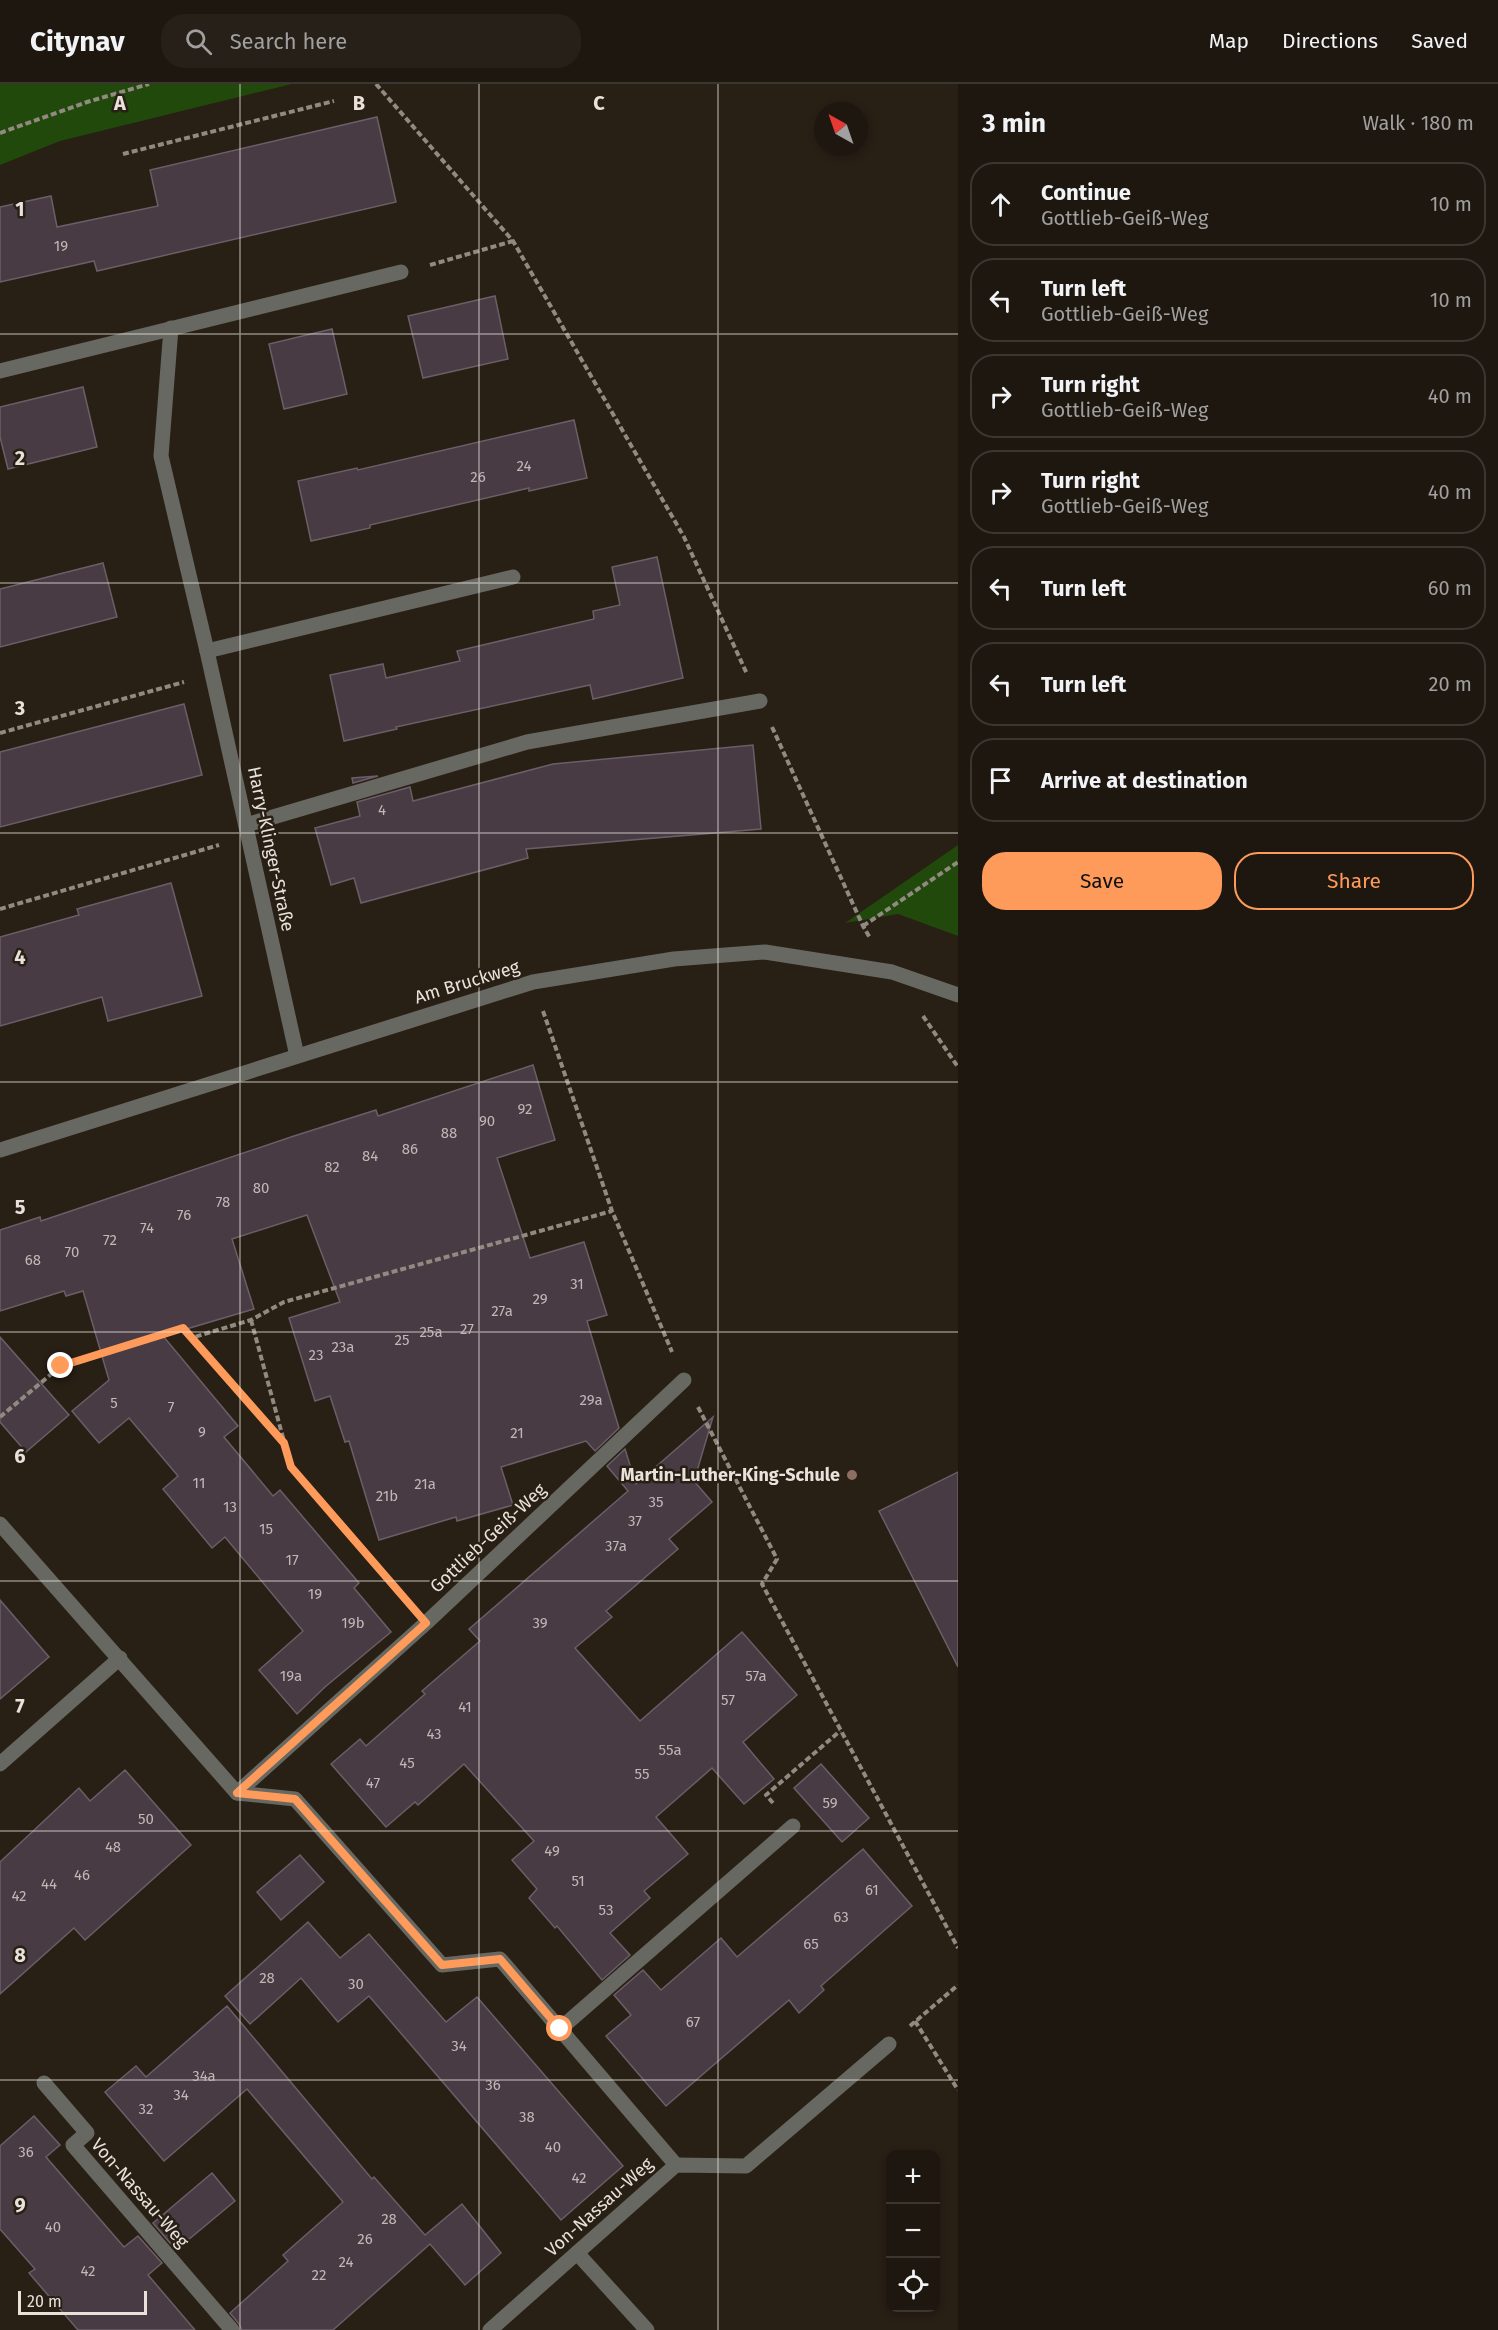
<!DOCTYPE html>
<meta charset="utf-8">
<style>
:root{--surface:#1e1710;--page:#262019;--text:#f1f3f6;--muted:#a19f9f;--line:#3c3630;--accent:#ff9b5a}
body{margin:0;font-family:"Fira Sans",sans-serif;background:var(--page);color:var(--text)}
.controls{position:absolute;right:18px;bottom:18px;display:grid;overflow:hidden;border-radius:12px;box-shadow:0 3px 9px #0003}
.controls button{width:54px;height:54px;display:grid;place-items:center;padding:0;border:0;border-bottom:2px solid var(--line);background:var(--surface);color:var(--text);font:30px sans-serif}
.compass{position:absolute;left:814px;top:18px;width:54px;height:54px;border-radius:50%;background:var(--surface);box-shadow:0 3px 9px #0003;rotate:320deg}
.scale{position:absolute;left:18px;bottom:15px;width:129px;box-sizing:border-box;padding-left:6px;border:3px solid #e8e2db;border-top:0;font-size:16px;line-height:21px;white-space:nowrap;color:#e8e2db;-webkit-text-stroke:4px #281f15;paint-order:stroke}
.stop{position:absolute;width:18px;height:18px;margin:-14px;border:4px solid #ff9b5a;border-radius:50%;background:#fff}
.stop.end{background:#ff9b5a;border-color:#fff;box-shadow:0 2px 6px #0008}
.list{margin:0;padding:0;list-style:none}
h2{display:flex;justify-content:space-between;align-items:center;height:78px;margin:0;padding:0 24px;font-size:26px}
h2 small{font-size:20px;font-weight:400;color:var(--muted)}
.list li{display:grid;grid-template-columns:39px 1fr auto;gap:18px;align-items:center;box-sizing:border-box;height:84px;margin:0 12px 12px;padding:0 12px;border:2px solid var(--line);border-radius:24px}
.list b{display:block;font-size:22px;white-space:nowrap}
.list p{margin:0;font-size:20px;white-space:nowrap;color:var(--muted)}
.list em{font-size:20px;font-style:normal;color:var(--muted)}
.actions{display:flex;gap:12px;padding:18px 24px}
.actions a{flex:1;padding:14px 0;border:2px solid var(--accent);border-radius:24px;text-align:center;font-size:21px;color:var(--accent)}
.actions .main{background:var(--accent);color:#111}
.icon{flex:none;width:33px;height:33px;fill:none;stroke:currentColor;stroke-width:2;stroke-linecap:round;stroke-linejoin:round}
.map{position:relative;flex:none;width:958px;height:2246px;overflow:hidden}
header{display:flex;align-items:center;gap:36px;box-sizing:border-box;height:84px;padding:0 30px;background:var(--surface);border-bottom:2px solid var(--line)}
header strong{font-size:28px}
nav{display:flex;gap:33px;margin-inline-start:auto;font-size:21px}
.search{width:420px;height:54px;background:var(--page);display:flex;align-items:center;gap:15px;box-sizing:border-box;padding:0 21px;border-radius:24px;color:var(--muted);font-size:22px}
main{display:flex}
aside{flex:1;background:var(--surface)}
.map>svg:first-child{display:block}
.green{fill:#20490b}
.building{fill:#483b44;stroke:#6c5e67;stroke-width:1.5}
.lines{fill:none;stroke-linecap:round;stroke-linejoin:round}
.path{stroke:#918a81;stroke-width:4;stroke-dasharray:6 3;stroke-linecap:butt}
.lane{stroke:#676861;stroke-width:15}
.street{stroke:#676861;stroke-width:15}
.route{stroke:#ff9b5a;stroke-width:8}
.grid{fill:none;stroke:#e8e2db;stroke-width:1.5;stroke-opacity:0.55}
.education-dot{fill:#8d6e63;stroke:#281f15;stroke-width:2}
.labels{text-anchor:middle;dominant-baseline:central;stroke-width:5;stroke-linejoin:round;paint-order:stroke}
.number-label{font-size:15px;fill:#c0b8b5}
.street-label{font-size:18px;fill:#e8e2db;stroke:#281f15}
.poi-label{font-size:18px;font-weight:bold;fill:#e8e2db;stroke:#281f15;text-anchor:end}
.grid-label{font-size:20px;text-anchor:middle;font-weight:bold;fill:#e8e2db;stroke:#281f15;stroke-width:5;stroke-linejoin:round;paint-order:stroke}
</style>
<header>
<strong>Citynav</strong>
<div class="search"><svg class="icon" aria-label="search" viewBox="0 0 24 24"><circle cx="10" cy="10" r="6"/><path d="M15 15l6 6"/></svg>Search here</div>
<nav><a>Map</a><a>Directions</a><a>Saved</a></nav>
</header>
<main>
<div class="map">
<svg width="958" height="2246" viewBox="0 0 958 2246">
<rect width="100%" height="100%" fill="#281f15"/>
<!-- green -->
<g class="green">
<path d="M0,0H292L60,57L0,81Z"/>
<path d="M958,761V852L898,830L845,839Z"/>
</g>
<!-- building -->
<g class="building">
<path d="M377,33L396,118L97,187L94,177L0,198V123L51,112L57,143L158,122L150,86Z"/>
<path d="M495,212L508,275L423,294L408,232Z"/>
<path d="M332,245L347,310L284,325L269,260Z"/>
<path d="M83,303L97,363L8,385L0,353V323Z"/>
<path d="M574,336L587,394L529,407V404L370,441V444L311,457L298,397L357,384L358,386Z"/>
<path d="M657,473L683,594L593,615L590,601L396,643L397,645L344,657L330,591L383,580L386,594L460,577L457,567L594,535L593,527L620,521L612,483Z"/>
<path d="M103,479L117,533L0,563V505Z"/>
<path d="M184,620L202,691L0,743V668Z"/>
<path d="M753,661L761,745L526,765L528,774L361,819L354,794L331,801L315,744L360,732L357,718L410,703L413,717L553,680Z"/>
<path d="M378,692L353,699L352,694Z"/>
<path d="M171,799L202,912L108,937L102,913L0,942V853L79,831L77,825Z"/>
<path d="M533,981L555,1056L497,1074L530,1174L584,1158L607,1231L587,1237L619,1344L595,1367L586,1357L501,1383L513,1421L457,1437L456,1433L379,1456L349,1357L345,1358L330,1312L315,1317L289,1234L340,1218L307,1131L232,1155L254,1225L163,1252L238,1342L224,1353L273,1412L280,1406L359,1499L354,1504L391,1548L325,1603L297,1630L259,1586L303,1547L225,1453L212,1464L163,1405L178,1392L129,1334L99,1359L72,1327L109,1296L83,1207L66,1212L64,1207L0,1227V1146L40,1133L41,1137L294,1052L376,1026L378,1032Z"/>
<path d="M0,1253L69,1331L26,1368L0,1338Z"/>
<path d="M713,1333L694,1397L712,1418L669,1455L678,1465L606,1527L612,1533L575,1564L640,1637L742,1548L797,1611L743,1658L774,1695L744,1720L712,1684L656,1733L688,1770L644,1807L650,1814L610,1849L630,1871L602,1896L557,1842L555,1844L529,1814L537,1805L512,1776L534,1757L464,1680L418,1721L415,1718L386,1743L331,1680L360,1655L366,1662L425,1610L422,1607L480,1557L469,1545L628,1407L607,1382L625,1365L636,1400Z"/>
<path d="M958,1388V1583L879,1427Z"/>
<path d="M0,1516L49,1573L0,1615Z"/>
<path d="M821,1680L869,1734L842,1758L794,1704Z"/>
<path d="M125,1686L191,1761L85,1856L74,1844L0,1910V1778L79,1704L90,1717Z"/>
<path d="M863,1765L912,1822L821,1902L824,1906L799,1929L789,1916L666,2022L606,1952L631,1931L614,1911L643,1886L661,1906L721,1854L737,1873Z"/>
<path d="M300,1771L324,1798L281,1836L257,1808Z"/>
<path d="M308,1838L340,1874L369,1850L446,1938L477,1913L623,2082L561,2136L369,1912L338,1938L301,1894L250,1940L225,1912Z"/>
<path d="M227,1922L372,2095L374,2093L425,2151L462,2120L501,2169L465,2201L430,2160L333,2246H242L239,2240L230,2229L288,2177L283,2171L343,2118L247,2005L164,2077L105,2008L136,1982L146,1993Z"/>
<path d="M34,2032L60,2061L46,2073L124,2163L138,2152L162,2179L148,2191L195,2246H78L29,2189L35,2185L0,2145V2062Z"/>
<path d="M212,2089L235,2117L176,2166L153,2139Z"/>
</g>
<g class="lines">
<!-- path -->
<g class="path">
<path d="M376,0L513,157L684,453L747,590"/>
<path d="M0,49L87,18L149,0"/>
<path d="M123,70L334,17"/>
<path d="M430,181L513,157"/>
<path d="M772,643L863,842L870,854"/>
<path d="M0,649L184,598"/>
<path d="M0,825L219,761"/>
<path d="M863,842L958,778"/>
<path d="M543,927L612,1127L672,1268"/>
<path d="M923,932L958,983"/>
<path d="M251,1236L291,1383L406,1516"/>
<path d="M191,1254L283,1358"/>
<path d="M698,1323L777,1475L762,1500L958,1864"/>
<path d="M0,1333L61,1282L183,1244L191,1254L251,1236L284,1218L612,1127"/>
<path d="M773,1719L766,1711L840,1647"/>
<path d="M915,1937L958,2006"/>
<path d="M910,1942L958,1901"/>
</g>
<!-- lane -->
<g class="lane">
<path d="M0,287L401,188"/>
<path d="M246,741L527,658L760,617"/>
<path d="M577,2169L647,2246"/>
</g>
<!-- street -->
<g class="street">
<path d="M171,244L161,372L207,567L297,972"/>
<path d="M207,567L513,493"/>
<path d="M0,1066L533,898L674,875L765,868L892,888L958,911"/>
<path d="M0,1440L237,1709L295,1715L442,1881L500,1875L676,2081"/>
<path d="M0,1680L120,1574"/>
<path d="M237,1709L426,1539L684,1296"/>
<path d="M560,1945L793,1742"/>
<path d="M44,1999L87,2049L73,2061L232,2246"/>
<path d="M490,2246L676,2081L746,2082L889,1960"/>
</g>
</g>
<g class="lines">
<!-- route -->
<path class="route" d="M61,1282L183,1244L284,1359L291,1383L426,1539L237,1709L295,1715L442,1881L500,1875L560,1945"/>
</g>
<!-- grid -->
<path class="grid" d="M240,0V2246M479,0V2246M718,0V2246M0,250H958M0,499H958M0,749H958M0,998H958M0,1248H958M0,1497H958M0,1747H958M0,1996H958"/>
<!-- markers -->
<circle class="education-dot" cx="852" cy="1391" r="6"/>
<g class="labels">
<!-- number labels -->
<g class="number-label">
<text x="61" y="162">19</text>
<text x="524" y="382">24</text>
<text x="478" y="393">26</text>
<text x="382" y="726">4</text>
<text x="525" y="1025">92</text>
<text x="487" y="1037">90</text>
<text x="449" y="1049">88</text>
<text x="410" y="1065">86</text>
<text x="370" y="1072">84</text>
<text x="332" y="1083">82</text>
<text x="261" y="1104">80</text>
<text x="223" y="1118">78</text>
<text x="184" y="1131">76</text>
<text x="147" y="1144">74</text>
<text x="110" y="1156">72</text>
<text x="72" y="1168">70</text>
<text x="33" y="1176">68</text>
<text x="577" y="1200">31</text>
<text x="540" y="1215">29</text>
<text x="502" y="1227">27a</text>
<text x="467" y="1245">27</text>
<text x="431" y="1248">25a</text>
<text x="402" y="1256">25</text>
<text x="343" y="1263">23a</text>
<text x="316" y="1271">23</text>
<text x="591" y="1316">29a</text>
<text x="114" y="1319">5</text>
<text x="171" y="1323">7</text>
<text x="202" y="1348">9</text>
<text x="517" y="1349">21</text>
<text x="199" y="1399">11</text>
<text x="425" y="1400">21a</text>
<text x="387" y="1412">21b</text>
<text x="656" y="1418">35</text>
<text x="230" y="1423">13</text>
<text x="635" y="1437">37</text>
<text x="266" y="1445">15</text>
<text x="616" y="1462">37a</text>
<text x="292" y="1476">17</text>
<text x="315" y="1510">19</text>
<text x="353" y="1539">19b</text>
<text x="540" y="1539">39</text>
<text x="291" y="1592">19a</text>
<text x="756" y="1592">57a</text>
<text x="728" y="1616">57</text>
<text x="465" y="1623">41</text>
<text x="434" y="1650">43</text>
<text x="670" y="1666">55a</text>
<text x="407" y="1679">45</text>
<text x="642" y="1690">55</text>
<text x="373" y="1699">47</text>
<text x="830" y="1719">59</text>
<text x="146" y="1735">50</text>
<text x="113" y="1763">48</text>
<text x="552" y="1767">49</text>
<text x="82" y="1791">46</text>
<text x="578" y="1797">51</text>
<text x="49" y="1800">44</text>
<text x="872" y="1806">61</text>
<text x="19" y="1812">42</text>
<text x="606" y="1826">53</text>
<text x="841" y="1833">63</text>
<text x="811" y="1860">65</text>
<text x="267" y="1894">28</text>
<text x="356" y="1900">30</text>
<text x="693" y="1938">67</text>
<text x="459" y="1962">34</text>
<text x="204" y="1992">34a</text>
<text x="493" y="2001">36</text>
<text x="181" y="2011">34</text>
<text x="146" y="2025">32</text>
<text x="527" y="2033">38</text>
<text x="553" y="2063">40</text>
<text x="26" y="2068">36</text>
<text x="579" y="2094">42</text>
<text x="389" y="2135">28</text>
<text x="53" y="2143">40</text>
<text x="365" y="2155">26</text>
<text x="346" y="2178">24</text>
<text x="88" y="2187">42</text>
<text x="319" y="2191">22</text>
</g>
<!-- street labels -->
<g class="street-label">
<text transform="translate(271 765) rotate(78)">Harry-Klinger-Straße</text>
<text transform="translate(467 898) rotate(-17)">Am Bruckweg</text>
<text transform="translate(488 1454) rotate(-43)">Gottlieb-Geiß-Weg</text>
<text transform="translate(140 2109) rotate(49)">Von-Nassau-Weg</text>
<text transform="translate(599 2123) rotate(-42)">Von-Nassau-Weg</text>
</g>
<!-- poi labels -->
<g class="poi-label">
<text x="840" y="1391">Martin-Luther-King-Schule</text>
</g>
</g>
<g class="grid-label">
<text x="120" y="26">A</text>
<text x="359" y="26">B</text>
<text x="599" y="26">C</text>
<text x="20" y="132">1</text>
<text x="20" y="381">2</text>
<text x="20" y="631">3</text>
<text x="20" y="880">4</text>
<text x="20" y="1130">5</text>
<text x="20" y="1379">6</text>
<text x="20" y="1629">7</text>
<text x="20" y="1878">8</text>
<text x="20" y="2128">9</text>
</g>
</svg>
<div class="controls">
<button>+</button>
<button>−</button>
<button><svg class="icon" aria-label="locate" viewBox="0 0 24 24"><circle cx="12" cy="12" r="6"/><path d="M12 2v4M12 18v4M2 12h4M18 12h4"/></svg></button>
</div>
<svg class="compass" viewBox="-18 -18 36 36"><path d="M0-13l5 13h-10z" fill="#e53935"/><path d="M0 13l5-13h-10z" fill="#a19f9f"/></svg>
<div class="scale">20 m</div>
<div class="stop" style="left:560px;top:1945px"></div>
<div class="stop end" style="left:61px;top:1282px"></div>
</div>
<aside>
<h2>3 min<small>Walk · 180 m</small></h2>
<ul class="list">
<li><svg class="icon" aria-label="ahead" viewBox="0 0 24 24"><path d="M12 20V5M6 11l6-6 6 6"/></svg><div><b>Continue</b><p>Gottlieb-Geiß-Weg</p></div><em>10 m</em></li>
<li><svg class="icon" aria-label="left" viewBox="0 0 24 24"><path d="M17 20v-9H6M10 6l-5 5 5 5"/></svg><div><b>Turn left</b><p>Gottlieb-Geiß-Weg</p></div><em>10 m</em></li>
<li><svg class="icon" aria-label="right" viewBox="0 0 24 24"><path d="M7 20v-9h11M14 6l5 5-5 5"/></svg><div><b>Turn right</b><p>Gottlieb-Geiß-Weg</p></div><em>40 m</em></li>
<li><svg class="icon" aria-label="right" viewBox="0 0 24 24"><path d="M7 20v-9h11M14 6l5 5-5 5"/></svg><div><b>Turn right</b><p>Gottlieb-Geiß-Weg</p></div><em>40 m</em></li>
<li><svg class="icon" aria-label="left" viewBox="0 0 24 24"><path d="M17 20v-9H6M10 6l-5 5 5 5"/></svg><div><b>Turn left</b></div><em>60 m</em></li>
<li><svg class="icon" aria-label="left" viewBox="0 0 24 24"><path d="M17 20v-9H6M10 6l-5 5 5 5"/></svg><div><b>Turn left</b></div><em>20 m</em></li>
<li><svg class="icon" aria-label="arrive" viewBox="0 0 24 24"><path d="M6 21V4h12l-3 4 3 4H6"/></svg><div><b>Arrive at destination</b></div></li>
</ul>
<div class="actions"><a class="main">Save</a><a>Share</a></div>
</aside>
</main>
